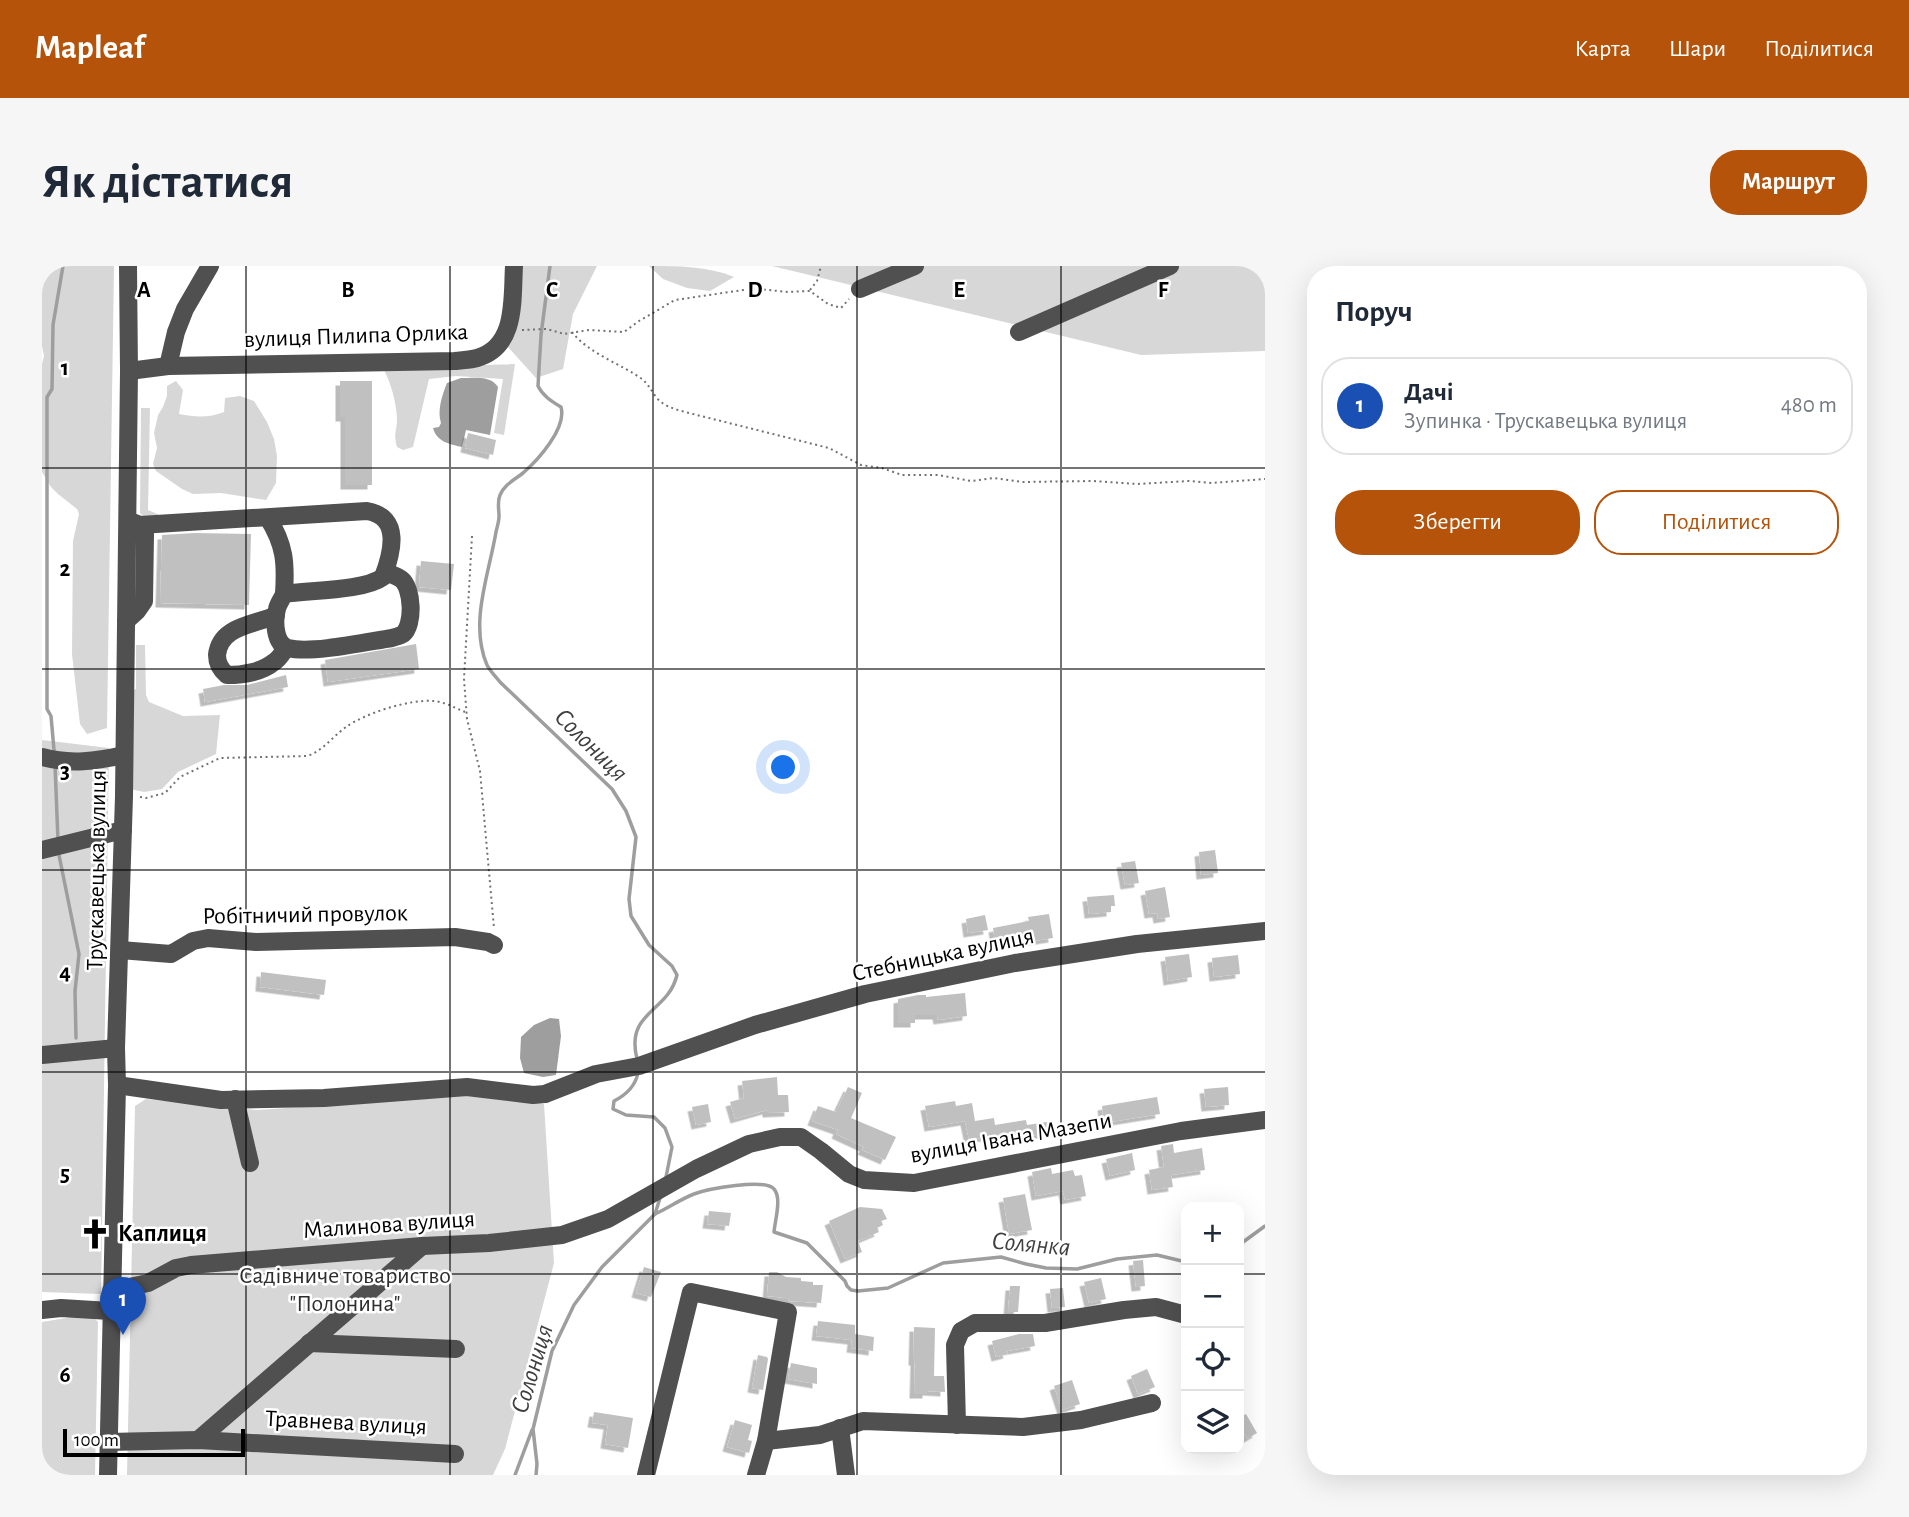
<!DOCTYPE html>
<html lang="uk">
<meta charset="utf-8">
<style>
:root{--surface:#fff;--page:#f6f6f7;--text:#1f2937;--muted:#747a83;--line:#e0e1e3;--accent:#b45309}
body{margin:0;font-family:"Alegreya Sans",sans-serif;background:var(--page);color:var(--text)}
.controls{position:absolute;right:21px;bottom:21px;display:grid;overflow:hidden;border-radius:14px;box-shadow:0 7px 28px #0002}
.controls button{width:63px;height:63px;display:grid;place-items:center;padding:0;border:0;border-bottom:2px solid var(--line);background:var(--surface);color:var(--text);font:35px sans-serif}
.scale{position:absolute;left:21px;bottom:18px;width:182px;box-sizing:border-box;padding-left:7px;border:4px solid #000;border-top:0;font-size:19px;line-height:24px;white-space:nowrap;color:#000;-webkit-text-stroke:5px #fff;paint-order:stroke}
.you{position:absolute;left:742px;top:502px;width:24px;height:24px;margin:-18px;border:5px solid #fff;border-radius:50%;background:#1a73e8;box-shadow:0 0 0 10px #1a73e833}
.badge{display:grid;place-items:center;width:46px;height:46px;border-radius:50%;background:var(--accent);color:#fff;font-size:23px;font-weight:700}
.pin{position:absolute;translate:-50% -58px;filter:drop-shadow(0 2px 4px #0008)}
.pin::after{content:'';position:absolute;top:37px;width:24px;height:21px;background:inherit;clip-path:polygon(0 0,100% 0,50% 100%)}
.list{margin:0;padding:0;list-style:none}
h2{display:flex;justify-content:space-between;align-items:center;height:91px;margin:0;padding:0 28px;font-size:30px}
h2 small{font-size:23px;font-weight:400;color:var(--muted)}
.list li{display:grid;grid-template-columns:46px 1fr auto;gap:21px;align-items:center;box-sizing:border-box;height:98px;margin:0 14px 14px;padding:0 14px;border:2px solid var(--line);border-radius:28px}
.list b{display:block;font-size:26px;white-space:nowrap}
.list p{margin:0;font-size:23px;white-space:nowrap;color:var(--muted)}
.list em{font-size:23px;font-style:normal;color:var(--muted)}
.actions{display:flex;gap:14px;padding:21px 28px}
.actions a{flex:1;padding:16px 0;border:2px solid var(--accent);border-radius:28px;text-align:center;font-size:24px;color:var(--accent)}
.actions .main{background:var(--accent);color:#fff}
.icon{flex:none;width:38px;height:38px;fill:none;stroke:currentColor;stroke-width:2;stroke-linecap:round;stroke-linejoin:round}
.map{position:relative;flex:none;width:1223px;height:1209px;overflow:hidden;border-radius:28px}
header{display:flex;align-items:center;gap:42px;box-sizing:border-box;height:98px;padding:0 35px;background:var(--accent);color:#fff}
header strong{font-size:33px}
nav{display:flex;gap:38px;margin-inline-start:auto;font-size:24px}
.intro{display:flex;align-items:center;justify-content:space-between;box-sizing:border-box;height:168px;padding:0 42px}
h1{margin:0;font-size:49px}
.button{padding:18px 32px;border-radius:28px;background:var(--accent);color:#fff;font-size:24px;font-weight:700}
main{display:flex;gap:42px;padding:0 42px}
aside{flex:1;background:var(--surface);border-radius:28px;box-shadow:0 7px 28px #0002}
.map>svg:first-child{display:block}
.green{fill:#d7d7d7}
.water{fill:#9e9e9e}
.lines{fill:none;stroke-linecap:round;stroke-linejoin:round}
.stream{stroke:#9e9e9e;stroke-width:3.5}
.building{fill:#c0c0c0;filter:url(#shadow)}
.path{stroke:#727272;stroke-width:2;stroke-dasharray:2 3.5;stroke-linecap:butt}
.minor{stroke:#505050;stroke-width:18}
.grid{fill:none;stroke:#000;stroke-width:2;stroke-opacity:0.55}
.labels{text-anchor:middle;dominant-baseline:central;stroke-width:5;stroke-linejoin:round;paint-order:stroke}
.street-label{font-size:24px;fill:#000;stroke:#fff}
.poi-label{font-size:24px;font-weight:bold;fill:#000;stroke:#fff;text-anchor:start}
.park-label{font-size:24px;fill:#2e2e2e;stroke:#fff}
.water-label{font-size:26px;font-style:italic;fill:#3f3f3f;stroke:#fff}
.grid-label{font-size:23px;text-anchor:middle;font-weight:bold;fill:#000;stroke:#fff;stroke-width:5;stroke-linejoin:round;paint-order:stroke}
</style>
<header>
<strong>Mapleaf</strong>
<nav><a>Карта</a><a>Шари</a><a>Поділитися</a></nav>
</header>
<div class="intro"><h1>Як дістатися</h1><a class="button">Маршрут</a></div>
<main>
<div class="map">
<svg width="1223" height="1209" viewBox="0 0 1223 1209">
<defs>
<filter id="shadow"><feDropShadow dx="-4.5" dy="4.5" stdDeviation="0" flood-color="#0004"/></filter>
</defs>
<rect width="100%" height="100%" fill="#fff"/>
<!-- green -->
<g class="green">
<path d="M0,0H72L65,462L45,468L38,458L30,388L31,275L37,248L35,243L16,228L9,221L0,206V98L2,90L0,80Z"/>
<path d="M477,0H555L531,48L521,103L494,112L465,80Z"/>
<path d="M607,0C636,0 666,0 692,11L668,25L645,22L621,13Z"/>
<path d="M730,0H1223V85L1099,89Z"/>
<path d="M473,98L462,169L452,167L461,113L414,110L387,113L371,181L361,184L355,181C351,167 355,166 355,152C354,135 349,117 341,102Z"/>
<path d="M134,115L141,124L137,148C153,151 167,152 182,146L183,132L198,130L212,135L225,156L232,173L235,190L234,217L224,234L179,227L151,228L140,223L114,205L111,198L115,182L112,167L116,149L121,141L125,130V120Z"/>
<path d="M99,142H108L106,244L120,250L102,251L98,247Z"/>
<path d="M94,379H103L104,429L107,436L141,450L178,449L174,488L136,506L120,523L102,526L88,523L91,424L94,423Z"/>
<path d="M0,474L67,482L59,1028L0,1026Z"/>
<path d="M436,827L502,838L512,997L463,1183L451,1209H85L93,840L104,833L215,844L321,837Z"/>
<path d="M48,1048L56,1056L53,1209H0V1056Z"/>
</g>
<!-- water -->
<g class="water">
<path d="M419,112C431,112 449,109 456,121L448,169L424,164L420,181C407,178 395,176 391,162L397,161L399,157C395,145 400,129 405,117Z"/>
<path d="M508,752L517,753L519,770L514,809L501,811L482,807L478,792L479,771L492,759Z"/>
</g>
<g class="lines">
<!-- stream -->
<g class="stream">
<path d="M508,0L499,69L496,120C501,130 509,135 519,141C525,162 496,194 481,207C472,214 462,219 458,229C455,236 457,243 457,250C457,256 455,261 454,266C447,308 427,357 445,399C448,405 454,411 458,416L570,523L584,545L594,571L587,633L589,650L607,679L630,700L635,709C626,747 583,745 595,793"/>
<path d="M12,484L9,450L5,443V131L10,123L11,59L21,0"/>
<path d="M13,499L16,575"/>
<path d="M17,589L37,688L33,725L34,772"/>
<path d="M596,807C593,821 584,829 572,835L571,843L584,849L612,851L623,862L630,881L624,911"/>
<path d="M613,948C626,942 639,933 652,928C665,923 723,912 732,923C740,932 733,954 732,966L765,977L803,1015L805,1020L809,1024L816,1025L846,1022L901,997L959,991L984,998L1004,1002L1035,1003L1075,993L1115,989L1144,996"/>
<path d="M1197,979L1223,960"/>
<path d="M473,1209L490,1164"/>
<path d="M494,1209L495,1198L491,1163L510,1085L532,1039L560,1001L613,948L619,929"/>
</g>
</g>
<!-- building -->
<g class="building">
<path d="M298,115H330V219H303V151H298Z"/>
<path d="M426,167L454,174L451,189L423,182Z"/>
<path d="M153,267L209,268L207,339L118,337L120,269Z"/>
<path d="M379,295L412,298L409,324L377,321Z"/>
<path d="M374,378L377,403L286,416L283,394Z"/>
<path d="M244,409L246,421L163,436L161,423L182,419H205Z"/>
<path d="M1173,584L1176,607L1159,609L1157,586Z"/>
<path d="M1093,595L1097,617L1083,619L1079,597Z"/>
<path d="M1123,621L1128,651L1116,653L1115,647L1107,648L1103,625Z"/>
<path d="M1072,629L1073,640H1069V646L1047,648L1045,631Z"/>
<path d="M1007,648L1011,672L954,681L951,662L987,655L986,651Z"/>
<path d="M943,649L946,664L926,667L924,653Z"/>
<path d="M1147,688L1150,711L1126,715L1123,691Z"/>
<path d="M1196,689L1198,708L1172,711L1170,692Z"/>
<path d="M219,706L284,714L282,729L218,721Z"/>
<path d="M923,727L925,750L896,754L895,749H873V757H856V733L876,729H884V731Z"/>
<path d="M735,811L736,829H746L747,846L725,847V844L693,853L688,836L702,832L700,815Z"/>
<path d="M806,821L820,827L809,852L854,871L843,894L820,884L822,881L794,868L796,864L770,855L776,840L794,846Z"/>
<path d="M1186,821L1187,839L1164,841L1162,823Z"/>
<path d="M1115,831L1118,848L1062,857L1060,840Z"/>
<path d="M913,835L914,840L930,837L933,855L952,852L953,859L984,854L985,859L1011,855L1013,866L987,870L988,873L967,877L965,867L927,874L923,855L887,861L883,840Z"/>
<path d="M666,838L669,856L654,859L650,841Z"/>
<path d="M1131,878L1132,887L1160,882L1163,904L1129,909L1131,921L1110,924L1107,904L1122,901L1119,880Z"/>
<path d="M1090,887L1093,904L1068,910L1064,893Z"/>
<path d="M1009,902L1010,908L1031,904L1033,910L1040,909L1044,930L1023,934L1021,925L994,930L990,906Z"/>
<path d="M983,928L990,964L967,968L961,932Z"/>
<path d="M818,941L840,943L845,953L839,955L841,959L835,962L837,966L816,975L820,986L803,993L787,955Z"/>
<path d="M667,945L689,947L687,960L665,958Z"/>
<path d="M1101,994L1103,1020L1094,1021L1091,995Z"/>
<path d="M602,1001L619,1006L609,1031L594,1027Z"/>
<path d="M727,1006H735L744,1011L759,1012V1015L771,1016V1019H781L779,1037L747,1035L746,1032L725,1030Z"/>
<path d="M1059,1012L1064,1033L1047,1037L1042,1016Z"/>
<path d="M968,1020H978L976,1046H966Z"/>
<path d="M1021,1022L1023,1041L1010,1042L1008,1023Z"/>
<path d="M776,1055L813,1059V1068L832,1071L831,1085L809,1082L810,1074L774,1070Z"/>
<path d="M872,1061L893,1062L892,1110H902L903,1126L885,1125V1128H872L873,1095H871Z"/>
<path d="M977,1068H991L993,1080L965,1085L966,1088L954,1091L950,1075Z"/>
<path d="M716,1089L725,1091L726,1093L721,1124L710,1122Z"/>
<path d="M749,1097L775,1102V1118L746,1113Z"/>
<path d="M1105,1103L1113,1121L1096,1128L1089,1110Z"/>
<path d="M1030,1114L1038,1138L1020,1144L1012,1120Z"/>
<path d="M552,1146L591,1152L586,1182L563,1178L566,1159L550,1157Z"/>
<path d="M1204,1148L1215,1167L1205,1173L1197,1157V1152Z"/>
<path d="M693,1154L710,1159L706,1174L710,1175L707,1187L685,1181Z"/>
</g>
<g class="lines">
<!-- path -->
<g class="path">
<path d="M768,24L775,15L779,0"/>
<path d="M480,64L505,63L522,68L547,64L582,66L597,55L633,34L701,24L717,23L746,26L768,25L786,38L799,42L807,33"/>
<path d="M530,66C546,87 579,98 600,113C606,118 609,124 614,131C621,140 632,143 643,146L787,182L819,199L840,202L860,209H896L929,215L952,212L980,216L1052,215L1095,218L1147,215L1169,217L1223,213"/>
<path d="M430,270L422,413L425,453L438,505L452,662"/>
<path d="M98,531L104,532L123,527L138,511L178,492L265,490C281,485 290,471 304,461C324,447 367,433 392,435C403,436 413,442 423,446"/>
</g>
<!-- minor -->
<g class="minor">
<path d="M818,23L873,0"/>
<path d="M977,66L1128,0"/>
<path d="M126,100L134,66L143,43L168,0"/>
<path d="M87,105L126,100L413,95C420,94 428,94 435,92C475,81 470,33 472,0"/>
<path d="M226,252C243,279 244,297 242,328"/>
<path d="M98,259L325,245C360,251 350,287 341,311C322,325 268,324 242,328C240,333 236,338 235,343C232,354 232,378 246,382C269,388 324,376 350,372C353,371 358,370 361,368C372,359 371,322 359,313C355,310 348,308 343,306"/>
<path d="M234,349C214,359 178,359 175,389C175,397 179,404 185,409C200,409 220,406 232,396C237,393 241,386 244,382"/>
<path d="M84,355L95,345L102,335L103,268L98,259L90,256"/>
<path d="M0,491C28,499 55,495 82,489"/>
<path d="M0,584L81,564"/>
<path d="M78,684L129,688L151,675L166,672L214,676L413,671L446,676L452,679"/>
<path d="M0,789L74,782"/>
<path d="M75,819L179,834L282,832L425,821L491,829L503,828L554,808L597,800L713,759L823,728L973,697L1095,678L1223,665"/>
<path d="M193,833L208,897"/>
<path d="M69,1025L106,1017L134,1002L149,999L380,980L447,977L520,969L566,953L654,903L707,878L738,871H759L779,885L807,908L822,914L872,917L1139,865L1223,854"/>
<path d="M0,1044L19,1042L68,1045"/>
<path d="M267,1077L414,1083"/>
<path d="M915,1159L913,1079L919,1065L933,1057H1003L1082,1044L1114,1041L1144,1049"/>
<path d="M798,1162L804,1209"/>
<path d="M156,1174L380,980"/>
<path d="M724,1175L778,1169L821,1155L981,1161L1039,1154L1110,1137"/>
<path d="M66,1176L156,1174L413,1188"/>
<path d="M66,1209L75,819L74,782L82,530L87,105L86,0"/>
<path d="M604,1209L649,1026L746,1046L724,1175L714,1209"/>
</g>
</g>
<!-- grid -->
<path class="grid" d="M204,0V1209M408,0V1209M611,0V1209M815,0V1209M1019,0V1209M0,202H1223M0,403H1223M0,604H1223M0,806H1223M0,1008H1144M1197,1008H1223"/>
<!-- icons -->
<defs>
<g id="church-bare" transform="scale(2.415)"><path d="M-1.2-6h2.4v3.5h3.3v2.4h-3.3V6h-2.4V-.1h-3.3v-2.4h3.3Z" fill="#000" stroke="#fff" stroke-width="2.5" paint-order="stroke"/></g>
</defs>
<g fill-rule="evenodd">
<use href="#church-bare" x="53" y="968"/>
</g>
<g class="labels">
<!-- street labels -->
<g class="street-label">
<text transform="translate(314 70) rotate(-2)">вулиця Пилипа Орлика</text>
<text transform="translate(55 604) rotate(-89)">Трускавецька вулиця</text>
<text transform="translate(263 649) rotate(-1)">Робітничий провулок</text>
<text transform="translate(901 689) rotate(-12)">Стебницька вулиця</text>
<text transform="translate(969 872) rotate(-10)">вулиця Івана Мазепи</text>
<text transform="translate(347 959) rotate(-4)">Малинова вулиця</text>
<text transform="translate(304 1157) rotate(3)">Травнева вулиця</text>
</g>
<!-- poi labels -->
<g class="poi-label">
<text x="76" y="968">Каплиця</text>
</g>
<!-- park labels -->
<g class="park-label">
<text x="303" y="1010">Садівниче товариство<tspan x="303" dy="28">"Полонина"</tspan></text>
</g>
<!-- water labels -->
<g class="water-label">
<text transform="translate(549 479) rotate(45)">Солониця</text>
<text transform="translate(989 978) rotate(5)">Солянка</text>
<text transform="translate(490 1103) rotate(-73)">Солониця</text>
</g>
</g>
<g class="grid-label">
<text x="102" y="31">A</text>
<text x="306" y="31">B</text>
<text x="510" y="31">C</text>
<text x="713" y="31">D</text>
<text x="917" y="31">E</text>
<text x="1121" y="31">F</text>
<text x="23" y="109">1</text>
<text x="23" y="310">2</text>
<text x="23" y="512">3</text>
<text x="23" y="713">4</text>
<text x="23" y="915">5</text>
<text x="23" y="1116">6</text>
</g>
</svg>
<div class="controls">
<button>+</button>
<button>−</button>
<button><svg class="icon" aria-label="locate" viewBox="0 0 24 24"><circle cx="12" cy="12" r="6"/><path d="M12 2v4M12 18v4M2 12h4M18 12h4"/></svg></button>
<button><svg class="icon" aria-label="layers" viewBox="0 0 24 24"><path d="M12 4l9 5-9 5-9-5zM3 14l9 5 9-5"/></svg></button>
</div>
<div class="scale">100 m</div>
<div class="you"></div>
<div class="pin badge" style="left:81px;top:1069px;background:#1a4fb4">1</div>
</div>
<aside>
<h2>Поруч<small></small></h2>
<ul class="list">
<li><span class="badge" style="background:#1a4fb4">1</span><div><b>Дачі</b><p>Зупинка · Трускавецька вулиця</p></div><em>480 m</em></li>
</ul>
<div class="actions"><a class="main">Зберегти</a><a>Поділитися</a></div>
</aside>
</main>
